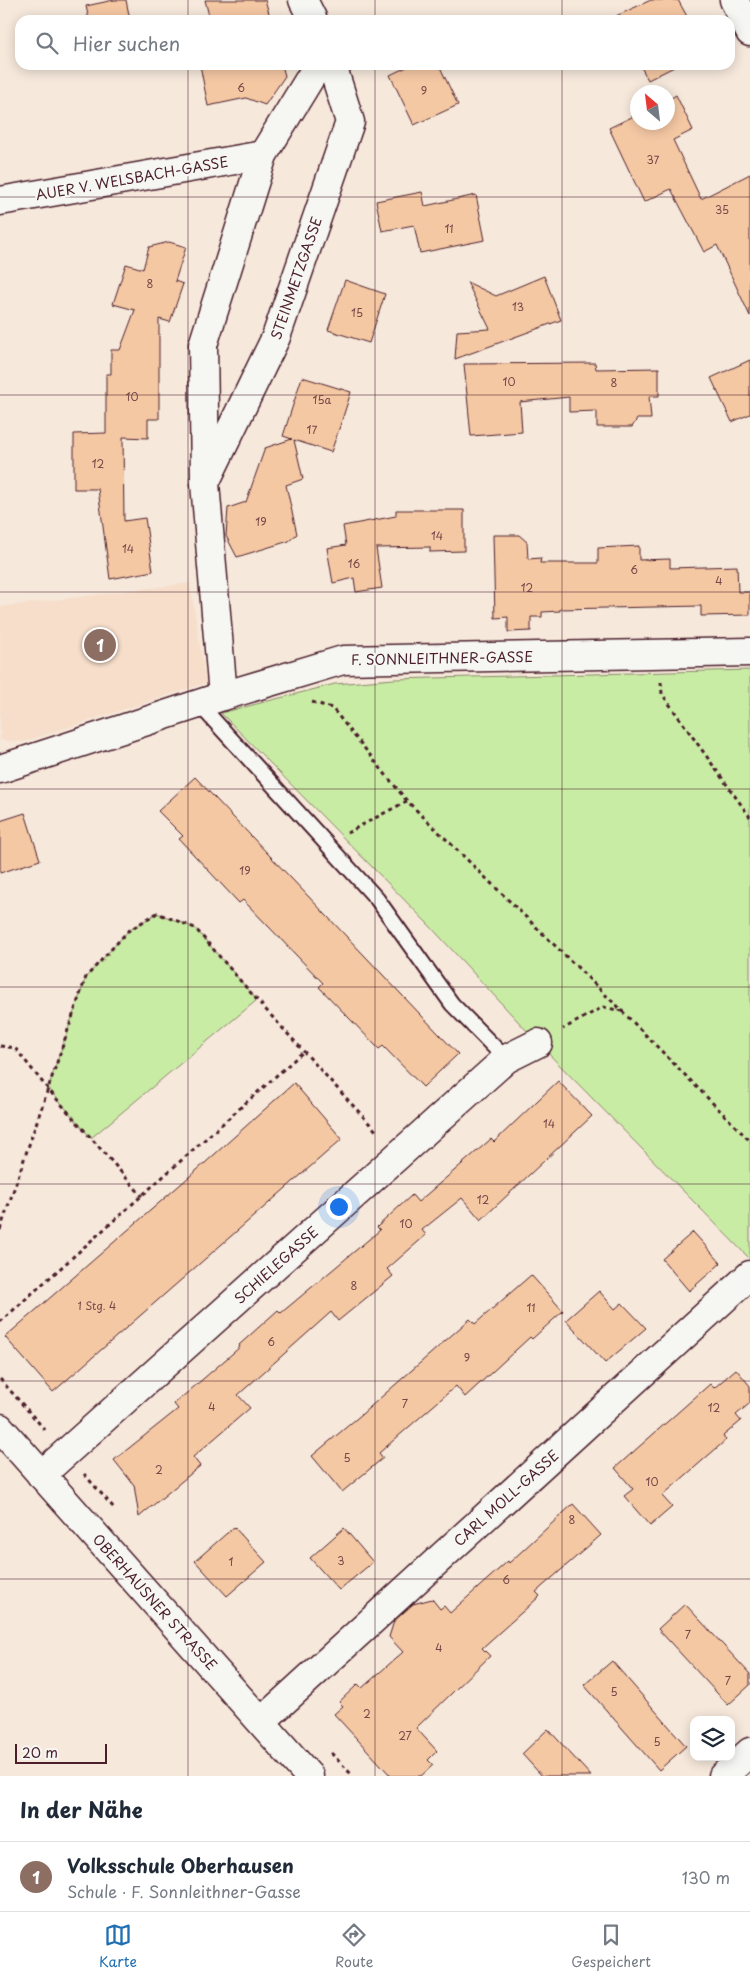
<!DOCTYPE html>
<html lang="de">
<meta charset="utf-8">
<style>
:root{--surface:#fff;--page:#f2f2f3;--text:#1f2937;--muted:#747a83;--line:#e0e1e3;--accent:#1f6fb2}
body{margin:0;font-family:"Playpen Sans",sans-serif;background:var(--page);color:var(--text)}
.controls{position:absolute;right:15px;bottom:15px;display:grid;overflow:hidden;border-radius:10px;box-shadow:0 2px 12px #0003}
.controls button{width:45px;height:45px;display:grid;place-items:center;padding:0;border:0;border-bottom:1px solid var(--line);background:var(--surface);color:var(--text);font:25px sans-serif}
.compass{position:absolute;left:630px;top:85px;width:45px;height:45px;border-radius:50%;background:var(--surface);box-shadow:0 2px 12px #0003;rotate:332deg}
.scale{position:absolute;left:15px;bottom:12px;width:92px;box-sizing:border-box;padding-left:5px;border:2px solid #4a1f2b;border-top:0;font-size:14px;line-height:18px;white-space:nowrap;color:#4a1f2b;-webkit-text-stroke:4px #f6f6f2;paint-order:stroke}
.you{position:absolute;left:338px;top:1206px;width:18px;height:18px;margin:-12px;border:4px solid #fff;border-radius:50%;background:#1a73e8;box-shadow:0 0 0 8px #1a73e833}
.badge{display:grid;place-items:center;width:32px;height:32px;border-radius:50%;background:var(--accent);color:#fff;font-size:16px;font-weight:700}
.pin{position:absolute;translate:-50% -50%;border:2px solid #fff;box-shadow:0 1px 5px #0006}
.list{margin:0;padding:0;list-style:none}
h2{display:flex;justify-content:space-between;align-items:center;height:65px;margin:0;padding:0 20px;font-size:21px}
h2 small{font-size:16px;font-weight:400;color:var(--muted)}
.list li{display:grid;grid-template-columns:32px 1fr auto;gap:15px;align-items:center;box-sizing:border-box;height:70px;padding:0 20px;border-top:1px solid var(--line)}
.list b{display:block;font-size:19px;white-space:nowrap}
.list p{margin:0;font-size:16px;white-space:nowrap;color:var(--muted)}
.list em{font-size:16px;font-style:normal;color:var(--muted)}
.icon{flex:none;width:28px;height:28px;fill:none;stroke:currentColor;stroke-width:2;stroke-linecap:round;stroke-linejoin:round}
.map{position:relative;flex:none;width:750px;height:1776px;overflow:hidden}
.search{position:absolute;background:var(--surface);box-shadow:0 2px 12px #0003;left:15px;right:15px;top:15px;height:55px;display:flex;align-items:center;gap:12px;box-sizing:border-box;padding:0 18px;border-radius:15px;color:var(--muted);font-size:19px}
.sheet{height:135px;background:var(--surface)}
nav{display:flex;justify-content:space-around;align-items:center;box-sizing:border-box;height:70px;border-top:1px solid var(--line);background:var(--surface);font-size:14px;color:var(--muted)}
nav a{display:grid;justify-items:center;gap:2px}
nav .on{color:var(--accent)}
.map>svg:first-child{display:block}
.built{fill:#f6deca}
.green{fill:#c9eca5;stroke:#8a8668}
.building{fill:#f5c8a4;stroke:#4a1f2b}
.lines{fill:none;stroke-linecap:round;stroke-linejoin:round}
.lane-casing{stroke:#4a1f2b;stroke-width:18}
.street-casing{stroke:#4a1f2b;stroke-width:31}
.secondary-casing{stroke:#4a1f2b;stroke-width:31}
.path{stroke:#4a1f2b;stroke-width:3;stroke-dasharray:4 4;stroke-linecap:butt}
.lane{stroke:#f6f6f2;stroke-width:14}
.street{stroke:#f6f6f2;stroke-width:28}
.secondary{stroke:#f6f6f2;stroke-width:28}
.grid{fill:none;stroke:#4a1f2b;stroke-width:1;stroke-opacity:0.55}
.labels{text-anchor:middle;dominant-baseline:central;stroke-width:4.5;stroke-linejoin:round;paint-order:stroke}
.number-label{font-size:11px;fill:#754949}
.street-label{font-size:14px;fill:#4a1f2b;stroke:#f6f6f2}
</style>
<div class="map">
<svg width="750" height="1776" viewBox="0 0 750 1776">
<rect width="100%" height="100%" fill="#f6e8db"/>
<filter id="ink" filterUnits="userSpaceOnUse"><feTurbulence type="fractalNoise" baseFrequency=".02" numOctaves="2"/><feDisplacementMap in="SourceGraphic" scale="10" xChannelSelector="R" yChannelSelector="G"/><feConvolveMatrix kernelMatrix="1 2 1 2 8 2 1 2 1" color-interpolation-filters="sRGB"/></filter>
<g filter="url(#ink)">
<!-- built -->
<path class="built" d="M190,583L206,683L23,742L0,740V607Z"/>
<!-- green -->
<g class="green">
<path d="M750,670V1259L538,1043L429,925L221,713L335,684L394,679Z"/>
<path d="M157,913L195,928L257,1000L91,1138L48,1088L86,977L128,931Z"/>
</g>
<!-- building -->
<g class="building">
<path d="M114,0H126L130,20H89L86,6Z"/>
<path d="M205,0H265L271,20H210Z"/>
<path d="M651,0H678L689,20H618L616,16Z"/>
<path d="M200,65H282L285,76L265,105L246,98L208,106Z"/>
<path d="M411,65H439L458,105L414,125L390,75Z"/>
<path d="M640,65H678L648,80Z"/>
<path d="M676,95L693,130L673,140L701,199L750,174V316L717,245L704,252L671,189L644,202L609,128L638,114V122H668V100Z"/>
<path d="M422,192L425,206L476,195L485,240L420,253L414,225L382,231L376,201Z"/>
<path d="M169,242L186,247L175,281L183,284L170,322L159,319V419H148V438L123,437L124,521L145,518L153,571L110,579L98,489H74V434L106,433V374H111V350H120L135,310L113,304L126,264L143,269L149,247Z"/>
<path d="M544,276L561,320L455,359L457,331L490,329L467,282L496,296Z"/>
<path d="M345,280L385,294L369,343L328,330Z"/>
<path d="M750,360V414L732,422L711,378Z"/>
<path d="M595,363L596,369L659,368V396H649L651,419H637L632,427H597V411L569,412V397L520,402L522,432L471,436L464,364Z"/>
<path d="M302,377L351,392L341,423L331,452L294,440L303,479L286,485L297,534L289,541L237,557L226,536L228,508L246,502L265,448L292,439L283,436Z"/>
<path d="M396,510H464V551L430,552V547L376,548L382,588L356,592L354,578L333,583L327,548L346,545L343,526L396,516Z"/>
<path d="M493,535H519L527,542L528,559L541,558L540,563H598V548L639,546V560L670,559V568L737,566L738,592H750V615L701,616V606L560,609V611L542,612V617H531V631L508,632V617L495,618Z"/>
<path d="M195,777L458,1054L423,1087L383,1046L379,1049L319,987L323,983L243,900L239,903L179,839L183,836L158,811Z"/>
<path d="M25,813L40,860L0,873V821Z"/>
<path d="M558,1081L592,1116L481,1220L462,1198L422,1230L426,1235L387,1269L393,1276L338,1321L331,1312L238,1395L250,1408L193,1457L200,1466L139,1517L134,1485L114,1460L178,1409L174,1404L240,1347L239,1345L278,1310L281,1313L380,1230L377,1227L412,1195L418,1202L491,1139L494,1142Z"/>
<path d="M294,1083L342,1139L53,1392L5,1337L205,1163Z"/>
<path d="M693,1232L721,1263L689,1291L662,1259Z"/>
<path d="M531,1275L563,1311L532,1339L530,1337L465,1397L456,1386L379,1453L383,1458L342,1492L312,1456L362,1414L470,1319L475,1324Z"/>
<path d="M599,1291L615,1309L622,1303L646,1328L605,1363L566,1320Z"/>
<path d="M736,1369L750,1386V1403L736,1415L741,1421L723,1436L726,1440L662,1496L672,1507L650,1526L624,1496L633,1489L615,1468L710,1384L714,1388Z"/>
<path d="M573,1504L601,1535L536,1592L540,1596L482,1648L490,1656L416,1728L437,1751L428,1760L433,1765L421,1776H391L334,1714L343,1706L339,1702L358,1684L362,1688L403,1652L389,1637L394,1621L413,1604L432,1599L440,1609L444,1606L450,1613L508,1561L509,1563Z"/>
<path d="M234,1527L266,1562L227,1596L195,1561Z"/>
<path d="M344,1528L373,1562L339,1590L310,1558Z"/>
<path d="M685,1604L750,1674V1685L728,1705L658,1629Z"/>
<path d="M612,1661L686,1746L659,1770L584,1685Z"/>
<path d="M548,1729L591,1776H542L522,1754Z"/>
</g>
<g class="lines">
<!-- lane casing -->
<g class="lane-casing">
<path id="lane" d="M199,704L377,899L452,1004L506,1059"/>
</g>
<!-- street casing -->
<g class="street-casing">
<g id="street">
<path d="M303,0L313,20"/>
<path d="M734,0L750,32"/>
<path d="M0,201L263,155"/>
<path d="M205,477L203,345L263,155L318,65"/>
<path d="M223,696L205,483L276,337L350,122L332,65"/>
<path d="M0,769L223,696L343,660L750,652"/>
<path d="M41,1475L506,1059L538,1043"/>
<path d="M262,1721L750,1275"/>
<path d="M723,1776L750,1752"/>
</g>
</g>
<!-- secondary casing -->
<g class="secondary-casing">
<path id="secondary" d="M0,1428L309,1776"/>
</g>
<!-- path -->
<g class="path">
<path d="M661,682L662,694L750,817"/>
<path d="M312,702L332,708L407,801"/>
<path d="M347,833L407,801L622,1011L603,1007L563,1029"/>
<path d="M622,1011L750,1141"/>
<path d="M0,1046L15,1048L48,1089L142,1196"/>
<path d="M0,1230L86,977L128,931L157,913L195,928L257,1000L378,1133"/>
<path d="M0,1322L304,1051"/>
<path d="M0,1379L47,1432"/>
<path d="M84,1474L115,1509"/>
<path d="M331,1753L353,1776"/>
</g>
<!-- lane -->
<use href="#lane" class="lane"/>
<!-- street -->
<use href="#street" class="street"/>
<!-- secondary -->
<use href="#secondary" class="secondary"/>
</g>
</g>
<!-- grid -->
<path class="grid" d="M188,0V20M375,0V20M562,0V20M188,65V1776M375,65V1776M562,65V1776M0,197H750M0,395H750M0,592H750M0,789H750M0,987H750M0,1184H750M0,1381H750M0,1579H750"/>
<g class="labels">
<!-- number labels -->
<g class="number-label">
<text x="241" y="87">6</text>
<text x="424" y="90">9</text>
<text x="653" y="159">37</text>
<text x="722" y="209">35</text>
<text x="449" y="228">11</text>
<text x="150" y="283">8</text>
<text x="518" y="306">13</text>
<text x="357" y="312">15</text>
<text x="509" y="381">10</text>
<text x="614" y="382">8</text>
<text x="132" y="396">10</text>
<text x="322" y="399">15a</text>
<text x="312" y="429">17</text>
<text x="98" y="463">12</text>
<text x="261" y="521">19</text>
<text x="437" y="535">14</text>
<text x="128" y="548">14</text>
<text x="354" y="563">16</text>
<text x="634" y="569">6</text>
<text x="719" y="580">4</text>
<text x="527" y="587">12</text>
<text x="245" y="870">19</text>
<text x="549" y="1123">14</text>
<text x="483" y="1199">12</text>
<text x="406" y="1223">10</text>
<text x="354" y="1285">8</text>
<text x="97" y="1305">1 Stg. 4</text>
<text x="531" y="1307">11</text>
<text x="271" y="1341">6</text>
<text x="467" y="1357">9</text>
<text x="405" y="1403">7</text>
<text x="212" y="1406">4</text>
<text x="714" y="1407">12</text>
<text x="347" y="1457">5</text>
<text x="159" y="1469">2</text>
<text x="652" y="1481">10</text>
<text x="572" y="1519">8</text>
<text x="341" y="1560">3</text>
<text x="231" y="1561">1</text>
<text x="506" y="1579">6</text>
<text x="688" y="1634">7</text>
<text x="439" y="1647">4</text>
<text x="728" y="1680">7</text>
<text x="614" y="1691">5</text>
<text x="367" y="1713">2</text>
<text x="405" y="1735">27</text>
<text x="657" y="1741">5</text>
</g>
<!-- street labels -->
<g class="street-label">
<text transform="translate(132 178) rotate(-10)">AUER V. WELSBACH-GASSE</text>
<text transform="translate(296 278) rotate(-71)">STEINMETZGASSE</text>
<text transform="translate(442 658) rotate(-1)">F. SONNLEITHNER-GASSE</text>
<text transform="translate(276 1265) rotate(-42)">SCHIELEGASSE</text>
<text transform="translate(506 1498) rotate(-42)">CARL MOLL-GASSE</text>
<text transform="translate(155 1602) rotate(48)">OBERHAUSNER STRASSE</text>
</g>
</g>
</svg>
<div class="controls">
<button><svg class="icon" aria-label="layers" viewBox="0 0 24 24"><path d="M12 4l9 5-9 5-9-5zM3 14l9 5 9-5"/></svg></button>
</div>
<svg class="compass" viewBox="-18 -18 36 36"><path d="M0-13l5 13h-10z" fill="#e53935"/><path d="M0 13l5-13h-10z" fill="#747a83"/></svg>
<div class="scale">20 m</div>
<div class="you"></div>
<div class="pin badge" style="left:100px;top:645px;background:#8d6e63">1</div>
<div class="search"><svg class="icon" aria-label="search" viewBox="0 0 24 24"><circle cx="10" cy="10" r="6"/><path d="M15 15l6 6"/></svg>Hier suchen</div>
</div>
<section class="sheet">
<h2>In der Nähe<small></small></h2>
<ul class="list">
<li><span class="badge" style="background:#8d6e63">1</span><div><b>Volksschule Oberhausen</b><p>Schule · F. Sonnleithner-Gasse</p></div><em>130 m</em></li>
</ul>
</section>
<nav>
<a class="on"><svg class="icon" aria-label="map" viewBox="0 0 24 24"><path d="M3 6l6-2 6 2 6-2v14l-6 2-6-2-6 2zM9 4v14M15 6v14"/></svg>Karte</a>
<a><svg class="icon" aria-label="directions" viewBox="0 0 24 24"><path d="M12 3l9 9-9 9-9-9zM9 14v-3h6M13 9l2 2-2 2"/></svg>Route</a>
<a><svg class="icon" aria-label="saved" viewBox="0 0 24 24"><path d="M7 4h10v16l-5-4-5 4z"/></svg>Gespeichert</a>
</nav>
